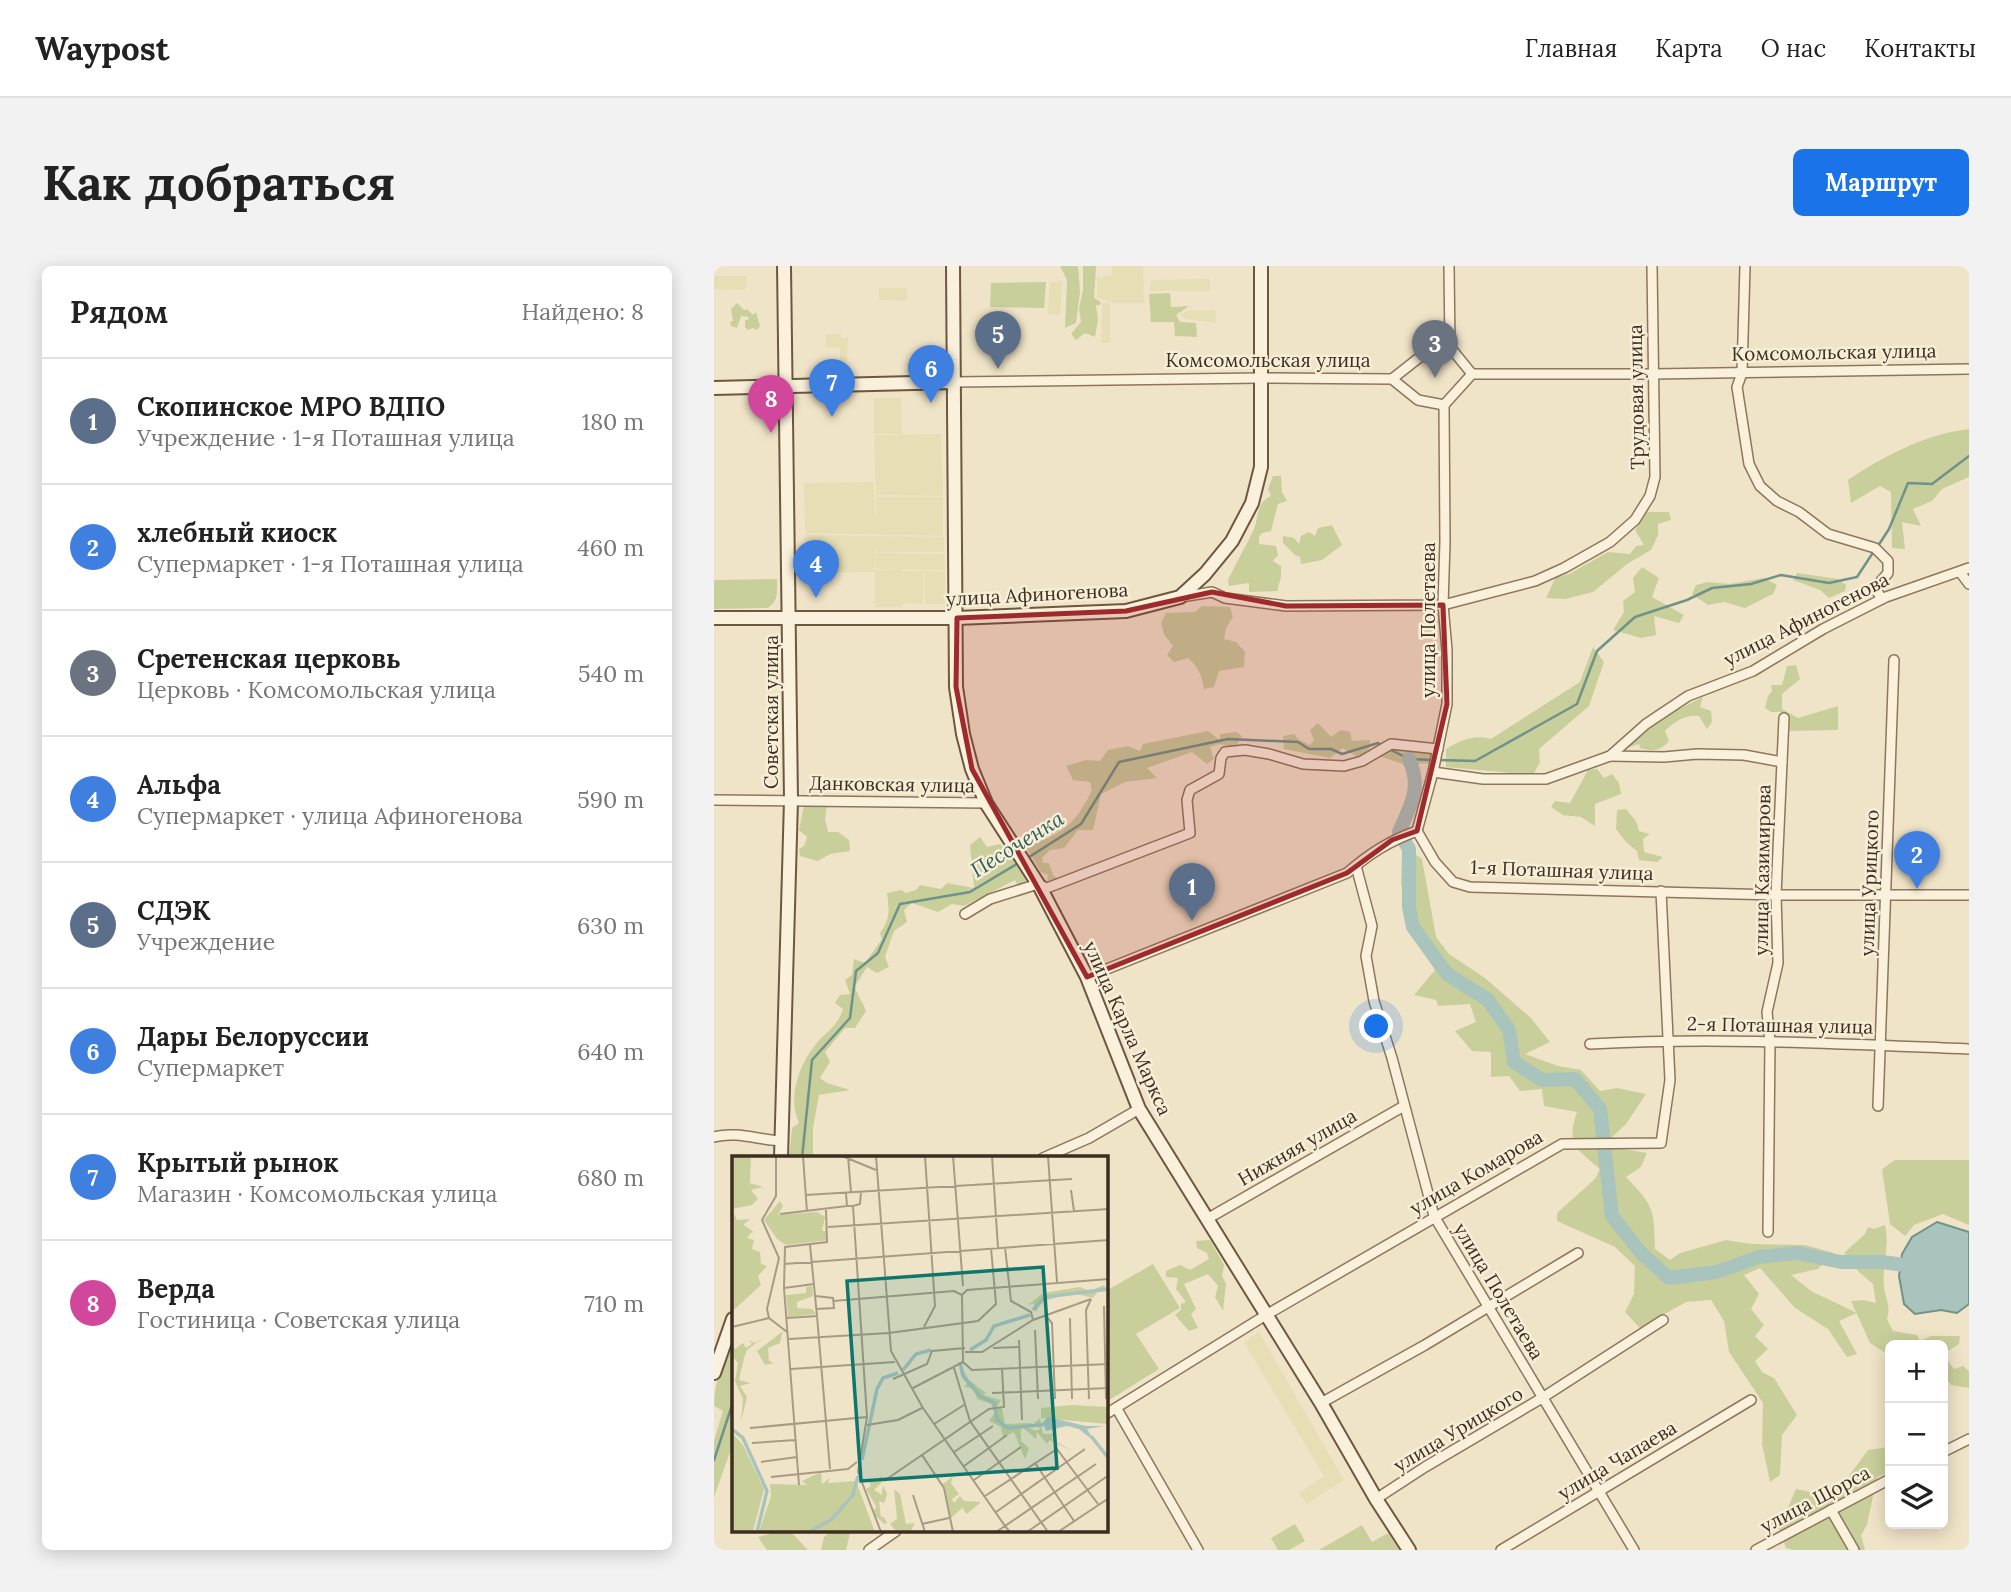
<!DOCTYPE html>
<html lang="ru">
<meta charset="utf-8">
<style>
:root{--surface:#fff;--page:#f2f2f2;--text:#222;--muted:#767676;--line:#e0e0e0;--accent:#1a73e8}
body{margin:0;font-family:Lora,serif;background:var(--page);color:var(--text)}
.controls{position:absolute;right:21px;bottom:21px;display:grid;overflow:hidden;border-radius:10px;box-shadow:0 4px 18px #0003}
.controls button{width:63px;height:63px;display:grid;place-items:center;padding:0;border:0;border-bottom:2px solid var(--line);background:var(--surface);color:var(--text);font:35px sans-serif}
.you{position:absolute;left:663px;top:761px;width:24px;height:24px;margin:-18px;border:5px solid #fff;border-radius:50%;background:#1a73e8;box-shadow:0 0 0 10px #1a73e833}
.badge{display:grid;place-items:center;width:46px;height:46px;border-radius:50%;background:var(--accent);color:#fff;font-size:23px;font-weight:700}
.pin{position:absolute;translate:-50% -58px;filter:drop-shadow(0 2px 4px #0008)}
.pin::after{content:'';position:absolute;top:37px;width:24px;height:21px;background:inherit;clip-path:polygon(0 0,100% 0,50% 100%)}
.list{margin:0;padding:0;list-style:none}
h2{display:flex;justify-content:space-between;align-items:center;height:91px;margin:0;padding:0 28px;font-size:30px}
h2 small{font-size:23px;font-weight:400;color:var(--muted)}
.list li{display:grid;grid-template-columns:46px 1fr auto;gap:21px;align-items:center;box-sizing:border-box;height:126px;padding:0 28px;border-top:2px solid var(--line)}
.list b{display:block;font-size:26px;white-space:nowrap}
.list p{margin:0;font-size:23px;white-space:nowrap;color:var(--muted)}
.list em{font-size:23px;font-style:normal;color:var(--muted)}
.icon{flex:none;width:38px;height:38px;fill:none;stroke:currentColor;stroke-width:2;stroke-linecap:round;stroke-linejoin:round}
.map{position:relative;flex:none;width:1255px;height:1284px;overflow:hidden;border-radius:10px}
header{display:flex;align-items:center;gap:42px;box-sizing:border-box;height:98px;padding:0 35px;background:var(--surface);border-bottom:2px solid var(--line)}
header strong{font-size:33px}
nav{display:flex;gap:38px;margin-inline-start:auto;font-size:24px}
.intro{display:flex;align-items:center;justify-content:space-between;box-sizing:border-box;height:168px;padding:0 42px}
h1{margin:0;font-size:49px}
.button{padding:18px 32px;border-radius:10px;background:var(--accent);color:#fff;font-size:24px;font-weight:700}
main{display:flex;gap:42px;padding:0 42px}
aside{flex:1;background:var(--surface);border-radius:10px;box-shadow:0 4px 18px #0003}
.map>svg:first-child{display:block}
.farmland{fill:#e6deb5}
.green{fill:#c9cf9b}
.water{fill:#a9c4bc;stroke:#6f938a;stroke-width:2}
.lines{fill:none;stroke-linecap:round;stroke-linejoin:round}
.stream{stroke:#6f938a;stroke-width:2.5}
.river{stroke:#a9c4bc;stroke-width:14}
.street-casing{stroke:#8d765c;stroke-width:12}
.secondary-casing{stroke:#6f573f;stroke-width:16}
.street{stroke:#faf1dc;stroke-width:9}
.secondary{stroke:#faf1dc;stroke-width:12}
.marked{fill:#9e2a2b;fill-opacity:0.2;stroke:#9e2a2b;stroke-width:5;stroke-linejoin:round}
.labels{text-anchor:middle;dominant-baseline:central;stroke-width:5;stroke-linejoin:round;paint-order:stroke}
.street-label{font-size:19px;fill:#3d2e20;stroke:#f7eed8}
.water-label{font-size:21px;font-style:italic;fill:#2f5d5a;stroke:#f7eed8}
.inset-river{fill:none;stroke:#a9c4bc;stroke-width:3.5}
.inset-road{fill:none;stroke:#a89b85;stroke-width:2}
.view{fill:#0f766e;fill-opacity:0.15;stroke:#0f766e;stroke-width:3.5}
.inset-edge{fill:none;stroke:#3d2e20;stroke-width:3.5}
</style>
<header>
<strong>Waypost</strong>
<nav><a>Главная</a><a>Карта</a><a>О нас</a><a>Контакты</a></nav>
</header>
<div class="intro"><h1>Как добраться</h1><a class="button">Маршрут</a></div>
<main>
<aside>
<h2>Рядом<small>Найдено: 8</small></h2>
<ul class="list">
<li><span class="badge" style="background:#5c6f8a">1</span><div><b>Скопинское МРО ВДПО</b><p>Учреждение · 1-я Поташная улица</p></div><em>180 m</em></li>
<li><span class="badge" style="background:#3f7fe0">2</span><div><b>хлебный киоск</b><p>Супермаркет · 1-я Поташная улица</p></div><em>460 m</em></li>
<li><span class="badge" style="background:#6b7280">3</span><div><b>Сретенская церковь</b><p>Церковь · Комсомольская улица</p></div><em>540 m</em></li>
<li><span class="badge" style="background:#3f7fe0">4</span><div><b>Альфа</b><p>Супермаркет · улица Афиногенова</p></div><em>590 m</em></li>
<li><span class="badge" style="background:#5c6f8a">5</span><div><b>СДЭК</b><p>Учреждение</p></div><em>630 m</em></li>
<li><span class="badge" style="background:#3f7fe0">6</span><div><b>Дары Белоруссии</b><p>Супермаркет</p></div><em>640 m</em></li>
<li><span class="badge" style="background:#3f7fe0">7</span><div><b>Крытый рынок</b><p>Магазин · Комсомольская улица</p></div><em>680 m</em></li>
<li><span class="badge" style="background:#d1479c">8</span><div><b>Верда</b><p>Гостиница · Советская улица</p></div><em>710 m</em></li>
</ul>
</aside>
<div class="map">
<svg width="1255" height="1284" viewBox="0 0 1255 1284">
<rect width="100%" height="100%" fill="#f0e4c8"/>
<!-- farmland -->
<g class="farmland">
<path d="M399,0H429L430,37H399L383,31V11L397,10Z"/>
<path d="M0,10H33L31,24L0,23Z"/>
<path d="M496,13V25H436L437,14Z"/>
<path d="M348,15L346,49L334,48L336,16Z"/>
<path d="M165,22H193V35L165,34Z"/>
<path d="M388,37H396V77H387Z"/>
<path d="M501,44L502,57L471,53L466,48L474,45Z"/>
<path d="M112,68H127V72H134L133,95H126V82L112,81Z"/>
<path d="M160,132H187L188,168H160Z"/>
<path d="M227,168L229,230L162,229L160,169Z"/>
<path d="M160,216L161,250L165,249H162V231H229V270L91,267L90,217Z"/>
<path d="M91,269L230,271V286H162L161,280V287L230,288L231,304L161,303L160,288V304H188V315L189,305H209V338L189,337L188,341H161V306L91,307Z"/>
<path d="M210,305H231V338H211Z"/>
<path d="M545,1066L630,1214L592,1238L585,1227L610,1210L530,1076Z"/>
</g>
<!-- green -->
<g class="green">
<path d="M346,0H364L366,26L362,57L351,62L353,14Z"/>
<path d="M369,0H382L380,32L387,36L386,39H382L384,54L381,71L371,67L362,74L357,68L367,56L365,42L369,24Z"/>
<path d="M332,16L330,42L276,41L277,17Z"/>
<path d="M456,27L457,41L475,40L462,49L466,56L482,57L483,71L461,70L460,56H437L435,28Z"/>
<path d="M23,37L30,44L33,43L39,49L42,46L46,60L43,64L39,62L34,64L31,61V54H34L35,51L27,50L23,62L17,60L16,56L19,55L17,43Z"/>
<path d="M1255,163V211L1228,223L1218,235L1199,243L1207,260L1188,256L1191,283L1178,282L1177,226L1166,220L1137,237L1134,214C1170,190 1211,168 1255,163Z"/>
<path d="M559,210H567L568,226L573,235L564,238L557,265L548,267L545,271V278L562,280L564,289L559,295L567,300V311L563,325L535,326V317L515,320L514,314C522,297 532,280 540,263C545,251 542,236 557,230L554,223Z"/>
<path d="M933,246H955L957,254L944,258V269L937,284L913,298L879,326L851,333L832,332L841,312L855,308L894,286L916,288L922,280L930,279L921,264Z"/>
<path d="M618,259L628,279L608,294L587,298L586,291L581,289L569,277V270L580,272L585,278L587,270L595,266L601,270L604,262Z"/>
<path d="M928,301L945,312L938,331L970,349L965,357L940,350L942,369L927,372L899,364L910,346L909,335L921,326L919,312Z"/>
<path d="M1083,307L1124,313L1132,319L1131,325L1115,332L1106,324L1079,314Z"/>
<path d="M1050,312L1063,319L1059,328L1031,342L1010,336L994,339L978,328L982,319L994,316L1015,318Z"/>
<path d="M63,313C63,326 65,334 54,342L0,343V314Z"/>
<path d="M488,340L516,341L519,351L512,362L510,373L522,376L531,386L530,401L505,405L500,421L490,423C488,410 484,400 474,392L460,396L453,389L459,380L450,368L447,357L452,347L481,346Z"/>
<path d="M879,381L890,396L875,440L825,483L826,496L819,509L732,501V483C747,474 760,468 777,473L866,416Z"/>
<path d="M1082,399L1086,413L1068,428V443L1084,452L1124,440V464L1076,465L1074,452L1066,446H1057L1051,442L1054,430L1058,425L1057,419H1068L1073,400Z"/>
<path d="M989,431L986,441L997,445L998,456L993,463L985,450C971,448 960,456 951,465L955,475C946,485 939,486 926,482L925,478L913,482L951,450Z"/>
<path d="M604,457L617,471L627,464L636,466L638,475L656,474L655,483L645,492L629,482L616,492L570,483L569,470L580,468L584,473L596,479L600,474L596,464Z"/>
<path d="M494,465L506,474V468L522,466L528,470L522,481L505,478L496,481L500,493L493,498L478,486L433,502L443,512L411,516L387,528L379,564H364L350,582L336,584L328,592L329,597H335L339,609L344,613L341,623L333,617L334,609L327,606L313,583C324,575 337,572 348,564C362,555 371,538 378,524L376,516L359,514L352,500L372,494L386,495L394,484L414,480L426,485L429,478Z"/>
<path d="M675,474H685L695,484L718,487L716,497L703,498L706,506L703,530L695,529L698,511L689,498L665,490Z"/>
<path d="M883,503L890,512L898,508L905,517L907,528L881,538V560L867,551L849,549L837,541L841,535L856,537L874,504Z"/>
<path d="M705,536L693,563L683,569L679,566L691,539Z"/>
<path d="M90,539H113L111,553L114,566H124L135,574L136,585L116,588L104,595L86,590L85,583L90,580L93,571L85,564Z"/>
<path d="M912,543L922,555L925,565L936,568L929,573L930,586L949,591L943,596L925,594L923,585L912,576L902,563L903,544Z"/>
<path d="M266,571L273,581L286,578L291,584V591L301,594L312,614L310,618H303L301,614L250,640L238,638L224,646L198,637L190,644L193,656L180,665L171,691L175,701L163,707L153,701L141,720C143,730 149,736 152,745L141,762H131L111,786L116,796L106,812L113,817L136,824L105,829L99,862V892H75L78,862L85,857C73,831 85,799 102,778C113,765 124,760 129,743L121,737L126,729L136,728L131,714L138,709L140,693L151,697L168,673L166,667C177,652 175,644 173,627L187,624L192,627L202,624L206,619L227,623L233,617L260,622L256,579Z"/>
<path d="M701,588L708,593L722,671L735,688L771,712L817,752L836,776L811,788L844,800L867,804L886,825L903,822L932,828L912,858L897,872L904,882L933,887L927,901L912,911C940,940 940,943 941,983L956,994L966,987L1012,974L1037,978L1091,979L1120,987L1104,1003L1077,1009L1097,1025L1143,1047L1125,1055L1143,1088L1133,1091L1114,1063L1081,1042L1046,1002L1030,1009L1045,1028L1037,1043L1050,1059L1041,1070L1054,1083L1041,1095L1048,1106L1060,1112L1083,1149L1068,1169L1066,1209L1056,1216L1048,1178L1049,1137L1015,1086L1010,1055L997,1034L972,1036L926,1062L911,1046L920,1028L921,1000L901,981L843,955V947L881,913L886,903C862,883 852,878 863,846L830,840L828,823L806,825L795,810L777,811V786L758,785L741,765L762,756L756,738L724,740L722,734L700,729L721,704L695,663L687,617L688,591Z"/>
<path d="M1181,894H1255V959L1229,948L1200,959L1191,970L1176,958L1168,903Z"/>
<path d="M1171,959C1176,980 1168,999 1170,1021C1172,1035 1177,1038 1173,1053L1179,1065L1203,1069L1206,1075L1217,1070H1246L1245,1078L1229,1088V1079H1176V1090L1156,1077L1137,1035L1150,1034L1162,1037L1159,1018L1145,1006L1130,987L1151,968L1154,961L1160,963Z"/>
<path d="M496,974L510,999L508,1010L512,1018L509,1045L501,1031L504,1020L494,1008L470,1018L482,1043L477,1048L484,1062L475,1065L461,1049L467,1044V1038L472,1036L462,1023L464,1012L452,1011V1005L466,999L476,1004L495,993L493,987L483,982L482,975Z"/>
<path d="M439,998L466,1042L422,1068L445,1103L392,1136V1025Z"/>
<path d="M19,1068V1178L0,1231V1175L9,1145L0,1140C0,1115 11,1092 19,1068Z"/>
<path d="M1229,1089L1240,1103L1249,1100L1255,1105V1122L1237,1119L1229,1108Z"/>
<path d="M1174,1181L1176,1206L1163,1211L1153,1259L1147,1269L1151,1284H1078L1072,1282L1066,1264L1055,1258L1072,1246L1082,1223L1118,1230L1128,1224L1137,1207L1154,1184Z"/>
<path d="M581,1258L591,1275L575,1284H564L557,1272Z"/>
<path d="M648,1259L658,1276L674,1267L685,1284H605Z"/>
<path d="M68,1265H76L94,1284H53L44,1271Z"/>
<path d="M118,1265H135L136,1267L132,1284H107L110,1271Z"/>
</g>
<!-- water -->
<path class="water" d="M1223,956L1255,966V1038L1243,1047L1227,1044L1201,1048L1190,1038L1185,1010L1188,988L1198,971Z"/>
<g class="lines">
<!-- stream -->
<g class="stream">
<path d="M1164,280L1175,263L1194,217L1218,218L1255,190"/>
<path d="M675,483L695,493L719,494"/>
<path d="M725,494L761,495L863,438L883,385L921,351L973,334L998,322L1037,318L1067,309L1115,317L1143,311L1160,285"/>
<path d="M312,593L367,558L405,496L514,473L584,476L595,483H617L628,488L664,477L669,480"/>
<path d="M88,892L98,794L136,752L142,705L164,687L186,638L256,626L306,596"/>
<path d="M0,1194L19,1136"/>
</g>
<!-- river -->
<path class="river" d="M695,493C708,522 697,538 685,566L695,583V641L699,661L733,708L774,734L795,764L800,796L828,814L861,813L886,843L898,950L928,988L955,1012L1003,1006L1045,991L1083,987L1127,996H1168L1205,1001"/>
<!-- street casing -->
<g class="street-casing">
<g id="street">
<path d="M735,0L736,81"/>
<path d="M1031,0L1028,107L1023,121L1035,198L1046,220L1063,235L1085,246L1114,268L1161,282L1174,295V307L1161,322L1168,333"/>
<path d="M736,81L758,108"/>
<path d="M678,113L706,91L736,81"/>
<path d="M240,116L546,112L678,113L704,134L730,139"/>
<path d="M730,139L758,108H939L1255,103"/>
<path d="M1246,306L1255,318"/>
<path d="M467,331L498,326L511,332L572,340L729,339L821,315L850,302L896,276L921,254L936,230L941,211L938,0"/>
<path d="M896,490L950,491L983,488L1030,489L1068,496"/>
<path d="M719,506L769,513H832L896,490L932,458L974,430L1039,405L1109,363L1172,331L1255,302"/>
<path d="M0,534L272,537"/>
<path d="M703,565L719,506L733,438V384L729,339L731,276L730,139"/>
<path d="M642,600L658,660L652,690L660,735L678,792L720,950L920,1284"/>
<path d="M251,648L276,633L324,618L333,622L476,567L473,534L476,524L505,508L507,492L511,486L531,484L555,488L589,498L630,500L648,495L677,478L724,483"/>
<path d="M373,711L633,607C655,588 675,575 703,565L721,596L739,616L756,621L1062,629H1255"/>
<path d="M876,778C1003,771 1129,778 1255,783"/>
<path d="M1164,840L1180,394"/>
<path d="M0,871C22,865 45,874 68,875"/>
<path d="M329,892L375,872L425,843"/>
<path d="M493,953L690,840"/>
<path d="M1054,966L1056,775L1053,746L1064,697L1062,629L1070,452"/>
<path d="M607,1137L711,1079L864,987"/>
<path d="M403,1143L484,1284"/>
<path d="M392,1148L552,1049L848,878L947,877L956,814L947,625"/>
<path d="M1229,1186L1255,1173"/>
<path d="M662,1233L711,1201L828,1132L949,1054"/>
<path d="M1117,1244L1140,1284"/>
<path d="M155,1284L182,1265"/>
<path d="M787,1284L1037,1134"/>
<path d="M1042,1284L1176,1213"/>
</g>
</g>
<!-- secondary casing -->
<g class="secondary-casing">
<g id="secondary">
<path d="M239,0L242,421L249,468L258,503L272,537L326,621L373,711L425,843L607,1137L662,1233L695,1284"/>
<path d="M0,122L240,116"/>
<path d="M0,352H243L412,345L466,331L491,308L518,275L538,237L547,201V0"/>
<path d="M67,892L77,534L70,0"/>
<path d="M0,1107L19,1053"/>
</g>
</g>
<!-- street -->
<use href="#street" class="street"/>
<!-- secondary -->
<use href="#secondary" class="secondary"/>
</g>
<!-- marked area -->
<path class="marked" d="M498,326L572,340L729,339L733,438L703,565L678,574L633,607L373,711L258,503L242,421L243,352L412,345Z"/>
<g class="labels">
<!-- street labels -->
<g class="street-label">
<text transform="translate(1120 86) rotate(-1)">Комсомольская улица</text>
<text x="554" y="94">Комсомольская улица</text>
<text transform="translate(922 131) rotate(-91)">Трудовая улица</text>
<text transform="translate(323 328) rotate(-3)">улица Афиногенова</text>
<text transform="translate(1092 353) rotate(-27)">улица Афиногенова</text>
<text transform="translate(714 354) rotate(-90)">улица Полетаева</text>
<text transform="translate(57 446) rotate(-90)">Советская улица</text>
<text transform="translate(178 518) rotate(1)">Данковская улица</text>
<text transform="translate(848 604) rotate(2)">1-я Поташная улица</text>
<text transform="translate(1048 604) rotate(-89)">улица Казимирова</text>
<text transform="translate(1155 617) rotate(-88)">улица Урицкого</text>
<text transform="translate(1066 759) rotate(1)">2-я Поташная улица</text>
<text transform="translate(414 762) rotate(66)">улица Карла Маркса</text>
<text transform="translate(583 881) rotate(-30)">Нижняя улица</text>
<text transform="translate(762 906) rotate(-30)">улица Комарова</text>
<text transform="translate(785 1025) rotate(59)">улица Полетаева</text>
<text transform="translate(744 1163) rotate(-31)">улица Урицкого</text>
<text transform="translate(903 1194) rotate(-31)">улица Чапаева</text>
<text transform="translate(1101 1233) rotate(-28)">улица Щорса</text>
</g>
<!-- water labels -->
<g class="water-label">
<text transform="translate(303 578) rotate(-32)">Песоченка</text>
</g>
</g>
<!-- overview -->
<g transform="translate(18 890)">
<rect width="376" height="376" fill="#f0e4c8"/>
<path d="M0,0H19L18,27L31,31L19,34L26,43L20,49L0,53L5,64L18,63L11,69L21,75L15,82L22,84L20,93L28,96L29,108L35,110L26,120L29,129L3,153H0ZM48,45L51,50L46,59L85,56L93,61L90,75H95L96,84L54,89L45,83L32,64ZM372,129L376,135H366L361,142L340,137L322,142L309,146L304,156L301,147L295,150L311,137L348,131L358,135ZM80,130L81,140L65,146V152L80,153L84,158L56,161L54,139L74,137V131ZM51,175L48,187L36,192L37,205L42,207L33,209L25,195ZM32,181L15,194L12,202L7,224L19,227L8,230L15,241L9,266L11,243L3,225L6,207L0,200V188L3,193L11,187L14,192L20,188L17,184L23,187ZM229,210L237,224L254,237L251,239L269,244L265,251L270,253L273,268L300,267L295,271L304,275L308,273L302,267L308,262L311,278H321L320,283L342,296L318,284L315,288L305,276L304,283L289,270V285L297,292L293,303L282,276L271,281L269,271L257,265L263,256L259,248L245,243L241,232L232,231L235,227ZM339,249L376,251V268L309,262V252ZM0,277L11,289L32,333L21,376H0ZM89,316L90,328L98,322L96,327L124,325L143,376H27L39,340L38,328L75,329L70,325ZM149,320L150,326L142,334L150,339L151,329L155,338L152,347L147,345L149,361H152L155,367L152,368L141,357L144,350L134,333L139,330L136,323L145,324ZM221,320L219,327L227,338L220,343L222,347L228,340L232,345L249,346L235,358L230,352L219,362L211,328ZM162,333L168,338L174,368L183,367L178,376H165L158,368L165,363Z" fill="#c9cf9b"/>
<path d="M316,261L354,270H372L355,273L362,285L347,273L335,270L314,275L311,266Z" fill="#a9c4bc"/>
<path class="inset-river" d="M301,154L313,141L377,133M238,194L254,184L262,170L298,159M228,206L231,220L248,240L262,247L265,263L275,272L317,268M171,214L184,198L199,194M0,273L11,282L35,335L25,376M359,280L377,303M130,304L145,233L151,222L166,217M77,376L100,363L121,339L126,320"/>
<path class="inset-road" d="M71,0L75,56M110,0L144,14M116,0L119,36M144,0L159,195L191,252L273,370L264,376M221,0L231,130M260,0L266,92M316,0L325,126M339,34L342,55M114,37L115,50H121L128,48L129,36M73,39L340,23M121,50L135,261L126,316L149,376M48,58L115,50M96,71L377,53M273,91L279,145L299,156L301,164M52,108L377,84M52,132L82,128M230,139L235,134L377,123M230,139L231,206M83,140L101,142L102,152L84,153M101,145L222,135L230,139M372,150L374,243M313,159L320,167L323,243M85,160L98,313M37,162L35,153L47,102L30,64L44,40V0M37,162L55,176M55,162L85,160L78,89M338,162L340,243M0,171L37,162M192,171L203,150L193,0M303,174L306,243M57,183L157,177L246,165L264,148L259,92M287,184L290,264M261,192L287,191M233,196H250L301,164L359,143M222,212L238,265L316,376M59,213L163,206M161,223L195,208L200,195L233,192M181,232L231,206L240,214L377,208M260,237L377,232M357,243L354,154L359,143M202,268L232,249M135,269L166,264L190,252M18,272L135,261M20,287L63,284M222,296L261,270M190,299L212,332L221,376M29,306L65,301M303,307L342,365M232,310L275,279M39,321L116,313L125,306M242,324L289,291M152,325L257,253L272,251L270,212M67,329L52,132L53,91L95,86L94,54M181,339L193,376M253,340L325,293L366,348M264,356L353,293M190,368L217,362M278,376L273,370L364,308M295,376L377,319M326,376L377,342"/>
<path class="view" d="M311,111L325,312L129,325L115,125Z"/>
<rect width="376" height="376" class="inset-edge"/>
</g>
</svg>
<div class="controls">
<button>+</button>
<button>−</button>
<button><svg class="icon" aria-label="layers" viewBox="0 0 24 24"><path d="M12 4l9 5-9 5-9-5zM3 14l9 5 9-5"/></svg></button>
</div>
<div class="you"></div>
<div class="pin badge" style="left:478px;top:655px;background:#5c6f8a">1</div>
<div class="pin badge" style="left:1203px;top:623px;background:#3f7fe0">2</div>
<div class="pin badge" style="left:721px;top:112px;background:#6b7280">3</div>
<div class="pin badge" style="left:102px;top:332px;background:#3f7fe0">4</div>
<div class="pin badge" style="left:284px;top:103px;background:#5c6f8a">5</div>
<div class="pin badge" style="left:217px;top:137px;background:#3f7fe0">6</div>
<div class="pin badge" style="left:118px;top:151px;background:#3f7fe0">7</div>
<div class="pin badge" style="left:57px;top:167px;background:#d1479c">8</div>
</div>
</main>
